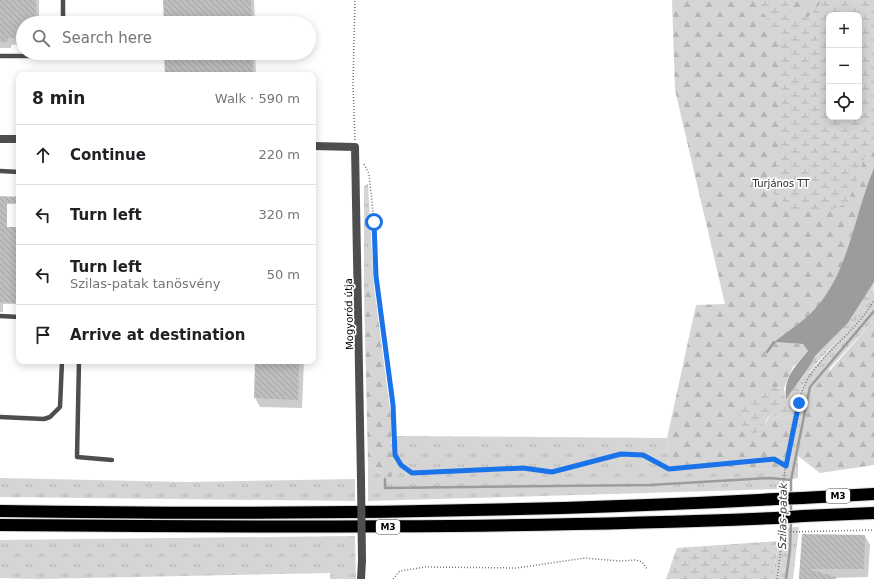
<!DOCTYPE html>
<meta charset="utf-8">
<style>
:root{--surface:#fff;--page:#f2f2f2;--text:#202124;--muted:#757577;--line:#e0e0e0}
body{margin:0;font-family:"DejaVu Sans",sans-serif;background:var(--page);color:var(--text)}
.controls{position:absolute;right:12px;top:12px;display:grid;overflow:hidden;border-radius:8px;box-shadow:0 2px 10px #0003}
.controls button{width:36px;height:36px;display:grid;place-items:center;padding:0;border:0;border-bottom:1px solid var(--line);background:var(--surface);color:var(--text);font:20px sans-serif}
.stop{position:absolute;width:12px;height:12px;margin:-9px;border:3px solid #1a73e8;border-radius:50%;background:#fff}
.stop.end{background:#1a73e8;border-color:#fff;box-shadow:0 1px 4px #0008}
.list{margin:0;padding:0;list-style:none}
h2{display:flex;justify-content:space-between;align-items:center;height:52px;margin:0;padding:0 16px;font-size:17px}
h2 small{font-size:13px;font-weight:400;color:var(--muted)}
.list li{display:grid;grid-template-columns:26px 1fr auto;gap:12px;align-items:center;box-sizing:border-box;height:60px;padding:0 16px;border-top:1px solid var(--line)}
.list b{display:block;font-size:15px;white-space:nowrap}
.list p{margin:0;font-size:13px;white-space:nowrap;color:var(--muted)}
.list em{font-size:13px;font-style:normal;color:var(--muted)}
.icon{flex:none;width:22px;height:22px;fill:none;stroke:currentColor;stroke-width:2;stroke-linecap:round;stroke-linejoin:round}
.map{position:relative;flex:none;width:874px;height:579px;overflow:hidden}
.search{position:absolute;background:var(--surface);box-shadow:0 2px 10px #0003;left:16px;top:16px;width:300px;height:44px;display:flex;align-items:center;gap:10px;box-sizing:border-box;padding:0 14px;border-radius:22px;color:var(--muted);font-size:15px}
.panel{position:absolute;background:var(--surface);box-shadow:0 2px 10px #0003;left:16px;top:72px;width:300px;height:292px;border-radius:8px}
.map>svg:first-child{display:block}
.grass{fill:url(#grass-tufts)}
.forest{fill:url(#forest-firs);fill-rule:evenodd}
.wetland{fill:url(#wetland-marsh);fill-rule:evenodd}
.water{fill:#9c9c9c}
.shadow{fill:#0003}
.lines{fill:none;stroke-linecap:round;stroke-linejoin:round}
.stream{stroke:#9c9c9c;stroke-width:2.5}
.building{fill:url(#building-back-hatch)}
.motorway-casing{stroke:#dbdbdb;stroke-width:14}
.path{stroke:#707070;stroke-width:1.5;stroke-dasharray:1 2;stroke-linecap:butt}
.service{stroke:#4e4e4e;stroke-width:4.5}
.minor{stroke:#4e4e4e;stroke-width:8}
.motorway{stroke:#000;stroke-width:12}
.motorway-bridge-casing{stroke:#dbdbdb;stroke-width:14;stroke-linecap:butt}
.minor-bridge{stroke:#4e4e4e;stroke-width:8}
.motorway-bridge{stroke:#000;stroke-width:12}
.route{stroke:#1a73e8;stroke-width:5}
.labels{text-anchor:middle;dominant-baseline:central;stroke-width:3.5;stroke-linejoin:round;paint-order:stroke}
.shield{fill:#fff;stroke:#4c4c4c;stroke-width:1}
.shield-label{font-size:9px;font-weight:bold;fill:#000}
.park-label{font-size:10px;fill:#2c2c2c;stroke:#fff}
.street-label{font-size:10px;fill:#000;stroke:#fff}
.water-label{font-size:11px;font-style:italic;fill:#3d3d3d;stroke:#fff}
</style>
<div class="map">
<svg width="874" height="579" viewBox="0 0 874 579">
<defs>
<pattern id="grass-tufts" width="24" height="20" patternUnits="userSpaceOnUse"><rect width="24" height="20" fill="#d5d5d5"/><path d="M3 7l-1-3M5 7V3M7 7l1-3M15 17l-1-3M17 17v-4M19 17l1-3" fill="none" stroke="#b5b5b5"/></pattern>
<pattern id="forest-firs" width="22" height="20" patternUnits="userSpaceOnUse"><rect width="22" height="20" fill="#d5d5d5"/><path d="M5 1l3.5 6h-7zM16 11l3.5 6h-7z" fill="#b5b5b5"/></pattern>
<pattern id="wetland-marsh" width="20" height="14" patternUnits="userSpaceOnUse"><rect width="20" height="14" fill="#d5d5d5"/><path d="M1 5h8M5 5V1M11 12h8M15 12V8" fill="none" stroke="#b5b5b5"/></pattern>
<pattern id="building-back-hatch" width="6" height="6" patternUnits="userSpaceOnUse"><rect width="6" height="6" fill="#bebebe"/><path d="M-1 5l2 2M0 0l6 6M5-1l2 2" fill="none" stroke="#a2a2a2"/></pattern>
</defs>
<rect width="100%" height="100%" fill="#fff"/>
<!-- grass -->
<g class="grass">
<path d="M368,184L374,286L364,293V186Z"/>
<path d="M874,289V320L830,368L798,456V478L783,481L782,489L368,501V464L375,466L380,474L396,462L391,446L392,436L667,438L669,470L783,469L797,403L807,376L860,314Z"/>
<path d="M0,478L187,482L355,479V501L0,497Z"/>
<path d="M799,527L793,579H772L779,541V528Z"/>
<path d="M355,536L356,579H330V573L38,579L0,578V540Z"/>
</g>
<!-- forest -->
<g class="forest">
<path d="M672,0H874V168C855,212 850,264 821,303C809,319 789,329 774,342L803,344L808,351L793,367L784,388L773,387L765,424L771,414L783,419L794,415L783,469L669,471L667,438L696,305L725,304L675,90ZM829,15H859V117H829Z"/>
<path d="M374,286L392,425L391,446L396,462L391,478L380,474L375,466L368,464L364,293Z"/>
<path d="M874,320V465L820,473L798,456L812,391Z"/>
</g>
<!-- wetland -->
<g class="wetland">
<path d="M761,0H788V12L807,18L819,5L821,0H874V141L869,146L848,203L831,210L792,209L773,193L782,114L779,39L759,6ZM829,15H859V117H829Z"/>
<path d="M874,282C874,314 822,350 807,377C801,388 797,402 794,415L783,419L771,414L755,435L738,422L745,399L773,387L784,388L785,398L811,364L815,356L848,323Z"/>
<path d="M779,541L772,579H666L677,548Z"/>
</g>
<!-- water -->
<path class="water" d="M874,168V282L848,323L815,356L811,364L786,399C783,379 795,366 808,351L803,344L774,342C789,330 808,319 820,303C850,265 855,212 874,168Z"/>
<!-- shadow -->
<g class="shadow">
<path d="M0,0H39V23H23V44L11,45V48H0Z"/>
<path d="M164,0H254L255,23H165Z"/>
<path d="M165,53H255L256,75H166Z"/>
<path d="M15,196H19V204H7V228H17L18,230L17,304H3V312H0V197L15,198Z"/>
<path d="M256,361H304L302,408L260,407L255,398Z"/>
<path d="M803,535L865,536L870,545L868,577L799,579Z"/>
</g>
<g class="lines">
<!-- stream -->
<g class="stream">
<path d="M767,352L774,342"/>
<path d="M385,479V488L650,485L770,478L791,480"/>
<path d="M791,495V480L810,387L874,311"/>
<path d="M791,513V502"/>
<path d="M786,579L790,550L791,520"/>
</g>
</g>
<!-- building -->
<g class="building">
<path d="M0,0H36V23H23V38H8V42H0Z"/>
<path d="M163,0H251L252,23H164Z"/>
<path d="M164,53H252L253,75H165Z"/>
<path d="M0,196L19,197V203H7V227H18L17,303L0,302Z"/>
<path d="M255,361H299L298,400L254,398Z"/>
<path d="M802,534L865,535L864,569H809L836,577V579H799Z"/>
</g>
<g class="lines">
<!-- motorway casing -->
<g class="motorway-casing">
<g id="motorway">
<path d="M802,498L874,494"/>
<path d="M0,511C258,515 517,513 776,499"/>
<path d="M803,516L874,513"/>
<path d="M0,525C259,527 517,529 776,518"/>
</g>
</g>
<!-- path -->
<g class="path">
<path d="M355,140L353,85L355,0"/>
<path d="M364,164L369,174L374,222L376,276L393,405L395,455L401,465L412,473L523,468L552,472L621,454L643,455L669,469L774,459L786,466"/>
<path d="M783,488C786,457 793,399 811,374C830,347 858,329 874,300"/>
<path d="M784,532L874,530"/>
<path d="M393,579L400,571L425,567L517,568L585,558L619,561L636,560L642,562L647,569"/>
<path d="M777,579L784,526"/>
</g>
<!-- service -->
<g class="service">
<path d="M63,23V0"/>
<path d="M0,56H63V53"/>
<path d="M0,171L19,172"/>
<path d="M0,316L19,317"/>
<path d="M79,361L77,457L112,460"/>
<path d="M0,417L44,419L50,417L60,407L62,361"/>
</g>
<!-- minor -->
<g class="minor">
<path d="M0,139H19"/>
<path d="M313,146L355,147L361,480"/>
<path d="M361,579L362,560"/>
</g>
<!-- motorway -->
<use href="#motorway" class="motorway"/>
<!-- motorway-bridge casing -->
<g class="motorway-bridge-casing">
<g id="motorway-bridge">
<path d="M776,499L802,498"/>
<path d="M776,518L803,516"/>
</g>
</g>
<!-- minor-bridge -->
<path class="minor-bridge" d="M361,480L362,560"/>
<!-- motorway-bridge -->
<use href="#motorway-bridge" class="motorway-bridge"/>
</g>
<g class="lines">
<!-- route -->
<path class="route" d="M374,222L376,276L393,405L395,455L401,465L412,473L523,468L552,472L621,454L643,455L669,469L774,459L786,466L799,403"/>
</g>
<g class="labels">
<!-- shield labels -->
<g class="shield">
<rect x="826" y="489" width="24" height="14" rx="3"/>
<rect x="376" y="520" width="24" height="14" rx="3"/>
</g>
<g class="shield-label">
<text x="838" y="496">M3</text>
<text x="388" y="527">M3</text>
</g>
<!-- park labels -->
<g class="park-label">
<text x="781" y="183">Turjános TT</text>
</g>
<!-- street labels -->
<g class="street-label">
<text transform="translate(349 314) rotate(-91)">Mogyoród útja</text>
</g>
<!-- water labels -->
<g class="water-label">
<text transform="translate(783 516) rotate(-89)">Szilas-patak</text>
</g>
</g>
</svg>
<div class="controls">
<button>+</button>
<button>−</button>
<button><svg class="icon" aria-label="locate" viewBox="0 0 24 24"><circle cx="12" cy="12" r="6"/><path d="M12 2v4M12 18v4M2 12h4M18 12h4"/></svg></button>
</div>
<div class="stop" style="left:374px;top:222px"></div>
<div class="stop end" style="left:799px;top:403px"></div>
<div class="search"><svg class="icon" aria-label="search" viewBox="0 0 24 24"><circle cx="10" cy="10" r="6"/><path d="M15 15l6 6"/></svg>Search here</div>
<section class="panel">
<h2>8 min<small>Walk · 590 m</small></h2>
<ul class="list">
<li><svg class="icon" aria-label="ahead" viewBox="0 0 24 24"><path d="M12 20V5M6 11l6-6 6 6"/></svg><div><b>Continue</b></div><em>220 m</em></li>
<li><svg class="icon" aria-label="left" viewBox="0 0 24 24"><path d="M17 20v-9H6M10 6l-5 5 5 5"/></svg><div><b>Turn left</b></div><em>320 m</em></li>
<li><svg class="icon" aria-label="left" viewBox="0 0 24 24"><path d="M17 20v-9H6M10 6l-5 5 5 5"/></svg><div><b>Turn left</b><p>Szilas-patak tanösvény</p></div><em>50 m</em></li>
<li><svg class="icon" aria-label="arrive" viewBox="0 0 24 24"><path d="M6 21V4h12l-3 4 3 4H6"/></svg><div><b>Arrive at destination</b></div></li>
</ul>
</section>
</div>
